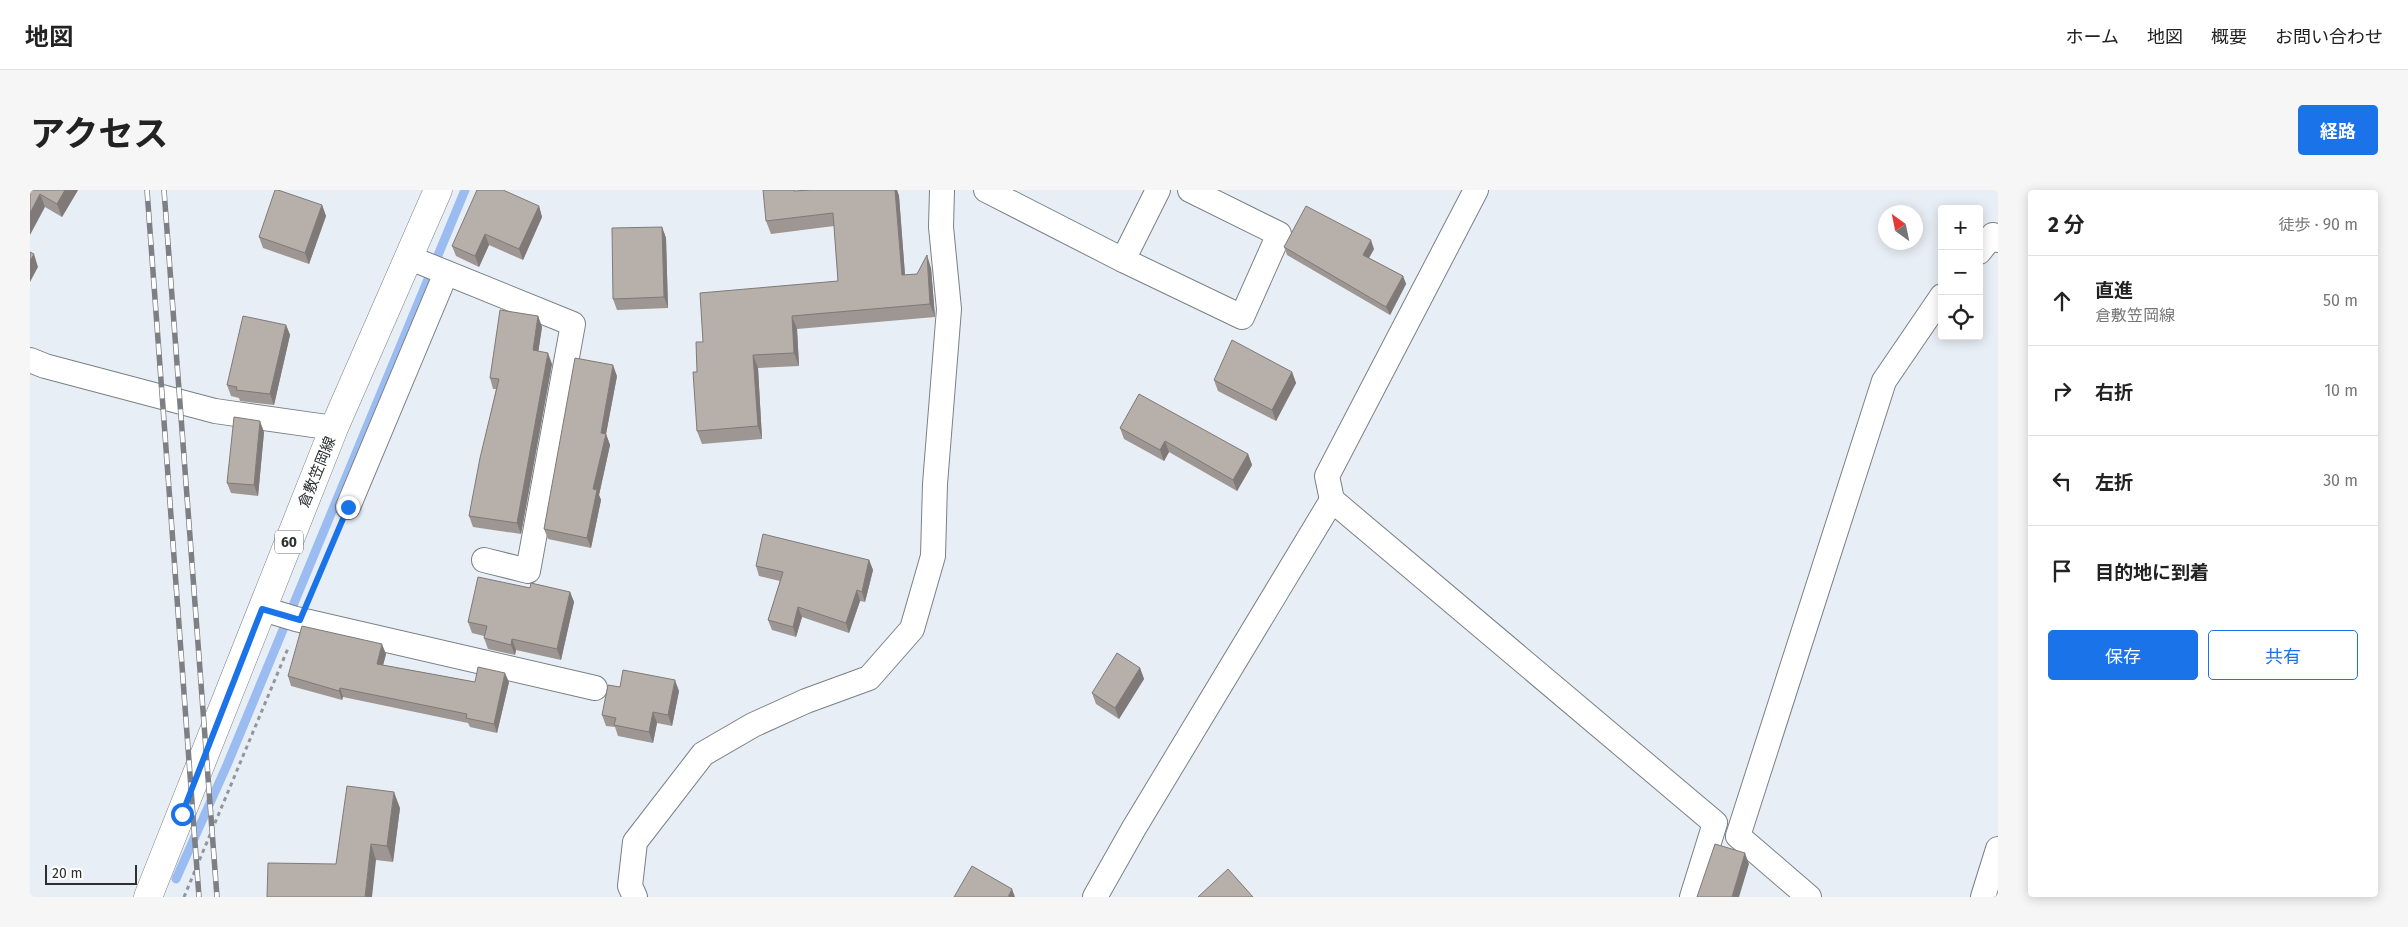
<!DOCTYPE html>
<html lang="ja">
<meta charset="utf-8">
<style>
:root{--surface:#fff;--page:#f6f6f6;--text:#222;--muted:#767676;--line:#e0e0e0;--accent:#1a73e8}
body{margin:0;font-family:"Fira Sans","Noto Sans JP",sans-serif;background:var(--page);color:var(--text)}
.controls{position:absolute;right:15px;top:15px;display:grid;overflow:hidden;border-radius:5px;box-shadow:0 2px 12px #0003}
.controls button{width:45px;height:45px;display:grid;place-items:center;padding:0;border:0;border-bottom:1px solid var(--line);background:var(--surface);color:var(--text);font:25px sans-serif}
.compass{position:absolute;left:1848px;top:15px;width:45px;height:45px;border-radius:50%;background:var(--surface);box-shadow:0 2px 12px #0003;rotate:327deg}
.scale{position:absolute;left:15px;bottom:12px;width:92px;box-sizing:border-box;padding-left:5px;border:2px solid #2d2f32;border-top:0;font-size:14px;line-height:18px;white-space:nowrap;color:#2d2f32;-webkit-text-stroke:4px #fff;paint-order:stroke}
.stop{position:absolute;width:15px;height:15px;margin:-11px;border:4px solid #1a73e8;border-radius:50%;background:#fff}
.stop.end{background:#1a73e8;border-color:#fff;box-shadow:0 1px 5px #0008}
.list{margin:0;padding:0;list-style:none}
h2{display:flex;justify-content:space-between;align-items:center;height:65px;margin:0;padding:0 20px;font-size:21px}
h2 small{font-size:16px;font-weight:400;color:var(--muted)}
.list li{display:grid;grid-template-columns:32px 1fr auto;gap:15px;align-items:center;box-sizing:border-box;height:90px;padding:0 20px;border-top:1px solid var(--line)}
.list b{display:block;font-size:19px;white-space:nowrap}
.list p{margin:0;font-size:16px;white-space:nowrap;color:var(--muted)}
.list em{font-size:16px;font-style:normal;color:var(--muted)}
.actions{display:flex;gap:10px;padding:15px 20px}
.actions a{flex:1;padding:11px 0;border:1px solid var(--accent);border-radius:5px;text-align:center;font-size:18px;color:var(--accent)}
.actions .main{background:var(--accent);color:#fff}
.icon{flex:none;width:28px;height:28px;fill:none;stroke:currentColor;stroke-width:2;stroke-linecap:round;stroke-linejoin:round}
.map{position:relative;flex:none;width:1968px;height:707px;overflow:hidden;border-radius:5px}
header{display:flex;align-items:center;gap:30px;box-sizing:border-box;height:70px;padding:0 25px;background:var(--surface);border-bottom:1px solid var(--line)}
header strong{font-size:24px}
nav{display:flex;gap:28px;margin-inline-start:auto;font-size:18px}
.intro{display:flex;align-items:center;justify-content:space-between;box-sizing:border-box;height:120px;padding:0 30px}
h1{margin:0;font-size:35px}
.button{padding:12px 22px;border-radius:5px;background:var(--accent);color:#fff;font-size:18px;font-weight:700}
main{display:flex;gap:30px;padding:0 30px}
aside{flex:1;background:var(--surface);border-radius:5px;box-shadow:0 2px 12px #0003}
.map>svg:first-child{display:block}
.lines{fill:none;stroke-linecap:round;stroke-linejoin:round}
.stream{stroke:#9abcf1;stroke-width:9}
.minor-casing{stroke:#7a8085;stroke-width:26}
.primary-casing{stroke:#7a8085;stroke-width:29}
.path{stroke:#92969b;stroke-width:3;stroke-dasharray:4 4;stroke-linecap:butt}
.minor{stroke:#fff;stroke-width:24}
.primary{stroke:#fff;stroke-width:28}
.rail-casing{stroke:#7c7f84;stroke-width:5.5}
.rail{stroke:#fff;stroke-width:4;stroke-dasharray:11;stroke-linecap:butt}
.wall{fill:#9d9692}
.shaded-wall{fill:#7f7a77}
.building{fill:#b6afaa;stroke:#7f7a77}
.route{stroke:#1a73e8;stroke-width:6}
.labels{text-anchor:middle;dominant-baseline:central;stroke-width:4;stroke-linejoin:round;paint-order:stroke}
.shield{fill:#fff;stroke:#6c6d70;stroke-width:1}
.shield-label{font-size:14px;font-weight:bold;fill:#2d2f32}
.street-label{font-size:15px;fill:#2d2f32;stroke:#fff}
</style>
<header>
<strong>地図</strong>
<nav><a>ホーム</a><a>地図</a><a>概要</a><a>お問い合わせ</a></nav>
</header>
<div class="intro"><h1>アクセス</h1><a class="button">経路</a></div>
<main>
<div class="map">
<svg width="1968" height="707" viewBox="0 0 1968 707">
<rect width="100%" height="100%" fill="#e8eef5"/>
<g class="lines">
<!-- stream -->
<path class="stream" d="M146,689L197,575L435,0"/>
<!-- minor casing -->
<g class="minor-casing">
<g id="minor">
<path d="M956,0L1093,70L1128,0"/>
<path d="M1446,0L1297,286L1302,310L1685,633L1662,707"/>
<path d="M1949,62L1963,45L1968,50"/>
<path d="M380,68L543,134L498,381L454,370"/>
<path d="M1093,70L1212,127L1249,44L1160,0"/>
<path d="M0,170L15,176L185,221L304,238"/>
<path d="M318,317L416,83"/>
<path d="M233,419L266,429L565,498"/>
<path d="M605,707L600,696L605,652L673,564L723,535L776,511L839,488L882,439L903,366L905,294L919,119L911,37L912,0"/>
<path d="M1065,707L1104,638L1302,310"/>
<path d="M1779,707L1708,646L1854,191L1912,106"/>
<path d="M1953,707L1968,659"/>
</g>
</g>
<!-- primary casing -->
<g class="primary-casing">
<path id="primary" d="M118,707L304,238L408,0"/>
</g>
<!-- path -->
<g class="path">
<path d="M281,404L308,341"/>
<path d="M154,707L259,456"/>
</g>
<!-- minor -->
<use href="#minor" class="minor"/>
<!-- primary -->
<use href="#primary" class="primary"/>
<!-- rail casing -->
<g class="rail-casing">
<g id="rail">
<path d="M117,0L169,707"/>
<path d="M134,0L187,707"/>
</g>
</g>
<!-- rail -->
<use href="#rail" class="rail"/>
</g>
<!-- wall -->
<g class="wall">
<path d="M0,0H48L32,27L15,17Z"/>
<path d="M781,0H867L869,6L875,85L887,84L901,78L905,127L767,139L769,176L728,178L732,249L672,254L667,241V182L673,152L808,91L804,36L741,44L736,31L767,1Z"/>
<path d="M292,15L296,26L279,74L233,58L229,47Z"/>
<path d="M509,16L512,27L493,70L459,55L449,77L426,66L422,56Z"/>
<path d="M632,37L636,48L638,118L587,120L583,109Z"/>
<path d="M1254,57L1344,59L1339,68L1373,86L1376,94L1360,125L1257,65Z"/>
<path d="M508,126L512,137L508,161L522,174L491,344L443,337L439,326L466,199H463L460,188Z"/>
<path d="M256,135L260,145L244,215L210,211L209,208L201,206L197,195Z"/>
<path d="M1262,182L1266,193L1246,231L1188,201L1184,190Z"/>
<path d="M587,186L576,244L580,255L569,305L571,310L561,358L518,349L514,339Z"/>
<path d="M1090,238L1218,264L1222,275L1207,301L1139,262L1134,271L1094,249Z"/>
<path d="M234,242L228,306L201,303L197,293Z"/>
<path d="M839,370L843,380L835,412L830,411L819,443L772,427L766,447L742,440L738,430L750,391L729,386L726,376Z"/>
<path d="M500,398L540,402L544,412L531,470L486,460L485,465L458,459L454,448V446L442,443L438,432Z"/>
<path d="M356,464L353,475L445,492H479L467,543L440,537L438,533L313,507L312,510L261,496L258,486Z"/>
<path d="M1110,478L1114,489L1089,529L1066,514L1062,503Z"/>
<path d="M649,501L642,536L627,533L623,553L588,546L585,537L576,536L572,525Z"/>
<path d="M370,618L363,672L346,670L306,674Z"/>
</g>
<!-- shaded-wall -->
<g class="shaded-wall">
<path d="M35,0H48L32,27L27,14Z"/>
<path d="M865,0H867L869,6L876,98L872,85Z"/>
<path d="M10,4L15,17L0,45V23Z"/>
<path d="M292,15L296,26L279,74L275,63Z"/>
<path d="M509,16L512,27L493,70L489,59Z"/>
<path d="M632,37L636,48L638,118L634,107Z"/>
<path d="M455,44L459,55L449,77L445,66Z"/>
<path d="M1341,50L1344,59L1336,73L1333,65Z"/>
<path d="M4,64L8,77L0,92V71Z"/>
<path d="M897,65L901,78L905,127L900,114Z"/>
<path d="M1373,86L1376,94L1360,125L1356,117Z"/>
<path d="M508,126L512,137L507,171L503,160Z"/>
<path d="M762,126L767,139L769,176L764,163Z"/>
<path d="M256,135L260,145L244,215L240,204Z"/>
<path d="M518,163L522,174L491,344L487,333Z"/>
<path d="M723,165L728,178L732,249L728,236Z"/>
<path d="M583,175L587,186L576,244L580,255L569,305L571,310L561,358L557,348L571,243Z"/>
<path d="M1262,182L1266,193L1246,231L1242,220Z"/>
<path d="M230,231L234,242L228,306L224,295Z"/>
<path d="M1135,251L1139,262L1134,271L1130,260Z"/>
<path d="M1218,264L1222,275L1207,301L1203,290Z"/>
<path d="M839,370L843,380L835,412L832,402Z"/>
<path d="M827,400L830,411L819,443L816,433Z"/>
<path d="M540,402L544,412L531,470L527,459Z"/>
<path d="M768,417L772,427L766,447L763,437Z"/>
<path d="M482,449L486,460L485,465L481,455Z"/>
<path d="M352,454L356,464L351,483L347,474Z"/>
<path d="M1110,478L1114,489L1089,529L1085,518Z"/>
<path d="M475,483L479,492L467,543L464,534Z"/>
<path d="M645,490L649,501L642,536L638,525Z"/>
<path d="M310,498L313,507L312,510L309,501Z"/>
<path d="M623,522L627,533L623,553L619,542Z"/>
<path d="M364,602L370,618L363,672L357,656Z"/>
<path d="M341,654L346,670L342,707H335Z"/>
<path d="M1715,663L1719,674L1709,707H1702Z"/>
<path d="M982,699L985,707H978Z"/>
</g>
<!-- building -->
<g class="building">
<path d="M0,0H35L27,14L10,4L0,23Z"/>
<path d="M245,0H248L292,15L275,63L229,47Z"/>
<path d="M447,0H473L509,16L489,59L455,44L445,66L422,56Z"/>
<path d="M733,0H764V1L781,0H865L872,85L887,84L897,65L900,114L762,126L764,163L723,165L728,236L667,241L663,182H667L666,152H673L670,103L808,91L803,23L736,31Z"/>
<path d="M1276,16L1341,50L1333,65L1373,86L1356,117L1254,57Z"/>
<path d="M632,37L634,107L583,109L582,38Z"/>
<path d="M0,62L4,64L0,71Z"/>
<path d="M470,120L508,126L503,160L518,163L487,333L439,326L450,268L469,189L460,188Z"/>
<path d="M213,126L256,135L240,204L206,200L207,197L197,195Z"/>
<path d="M1202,150L1262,182L1242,220L1184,190Z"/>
<path d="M545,168L583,175L571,243L576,244L563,299L567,300L557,348L514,339Z"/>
<path d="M1109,204L1218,264L1203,290L1135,251L1130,260L1090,238Z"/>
<path d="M204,227L230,231L224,295L197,293Z"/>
<path d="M733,344L839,370L832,402L827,400L816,433L768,417L763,437L738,430L753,382L726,376Z"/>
<path d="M448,387L500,398L501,393L540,402L527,459L482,449L481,455L454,448L457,436L438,432Z"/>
<path d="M272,436L352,454L347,474L445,492L448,477L475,483L464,534L436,528L437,524L310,498L309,501L258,486Z"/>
<path d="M1087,463L1110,478L1085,518L1062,503Z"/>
<path d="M593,480L645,490L638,525L623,522L619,542L584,535L586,528L572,525L578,495L590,497Z"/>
<path d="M317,596L364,602L357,656L341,654L335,707H237L238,673L306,674Z"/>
<path d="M1685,654L1715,663L1702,707H1667Z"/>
<path d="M942,676L982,699L978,707H924Z"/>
<path d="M1198,679L1223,707H1168Z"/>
</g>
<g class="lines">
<!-- route -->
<path class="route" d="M152,624L232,419L270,430L318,317"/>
</g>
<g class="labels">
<!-- shield labels -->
<rect class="shield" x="245" y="340.5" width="28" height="23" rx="4"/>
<g class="shield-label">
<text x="259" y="352">60</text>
</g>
<!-- street labels -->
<g class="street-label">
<text transform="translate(287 282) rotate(-68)">倉敷笠岡線</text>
</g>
</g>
</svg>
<div class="controls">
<button>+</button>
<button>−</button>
<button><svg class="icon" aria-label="locate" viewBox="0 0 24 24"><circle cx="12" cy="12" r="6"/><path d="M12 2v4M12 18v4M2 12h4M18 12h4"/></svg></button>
</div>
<svg class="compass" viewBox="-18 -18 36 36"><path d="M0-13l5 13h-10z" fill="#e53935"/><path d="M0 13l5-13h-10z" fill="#767676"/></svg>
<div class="scale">20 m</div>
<div class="stop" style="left:152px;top:624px"></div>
<div class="stop end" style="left:318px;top:317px"></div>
</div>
<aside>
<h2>2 分<small>徒歩 · 90 m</small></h2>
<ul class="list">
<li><svg class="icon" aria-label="ahead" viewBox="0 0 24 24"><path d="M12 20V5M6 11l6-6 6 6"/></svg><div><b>直進</b><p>倉敷笠岡線</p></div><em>50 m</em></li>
<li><svg class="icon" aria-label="right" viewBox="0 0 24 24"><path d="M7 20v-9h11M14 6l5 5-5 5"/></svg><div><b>右折</b></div><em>10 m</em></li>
<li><svg class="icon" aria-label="left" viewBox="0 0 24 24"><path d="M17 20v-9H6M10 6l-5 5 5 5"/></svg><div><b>左折</b></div><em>30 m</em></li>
<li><svg class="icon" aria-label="arrive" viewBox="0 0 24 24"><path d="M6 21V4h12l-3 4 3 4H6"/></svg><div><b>目的地に到着</b></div></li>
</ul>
<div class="actions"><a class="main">保存</a><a>共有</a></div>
</aside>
</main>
